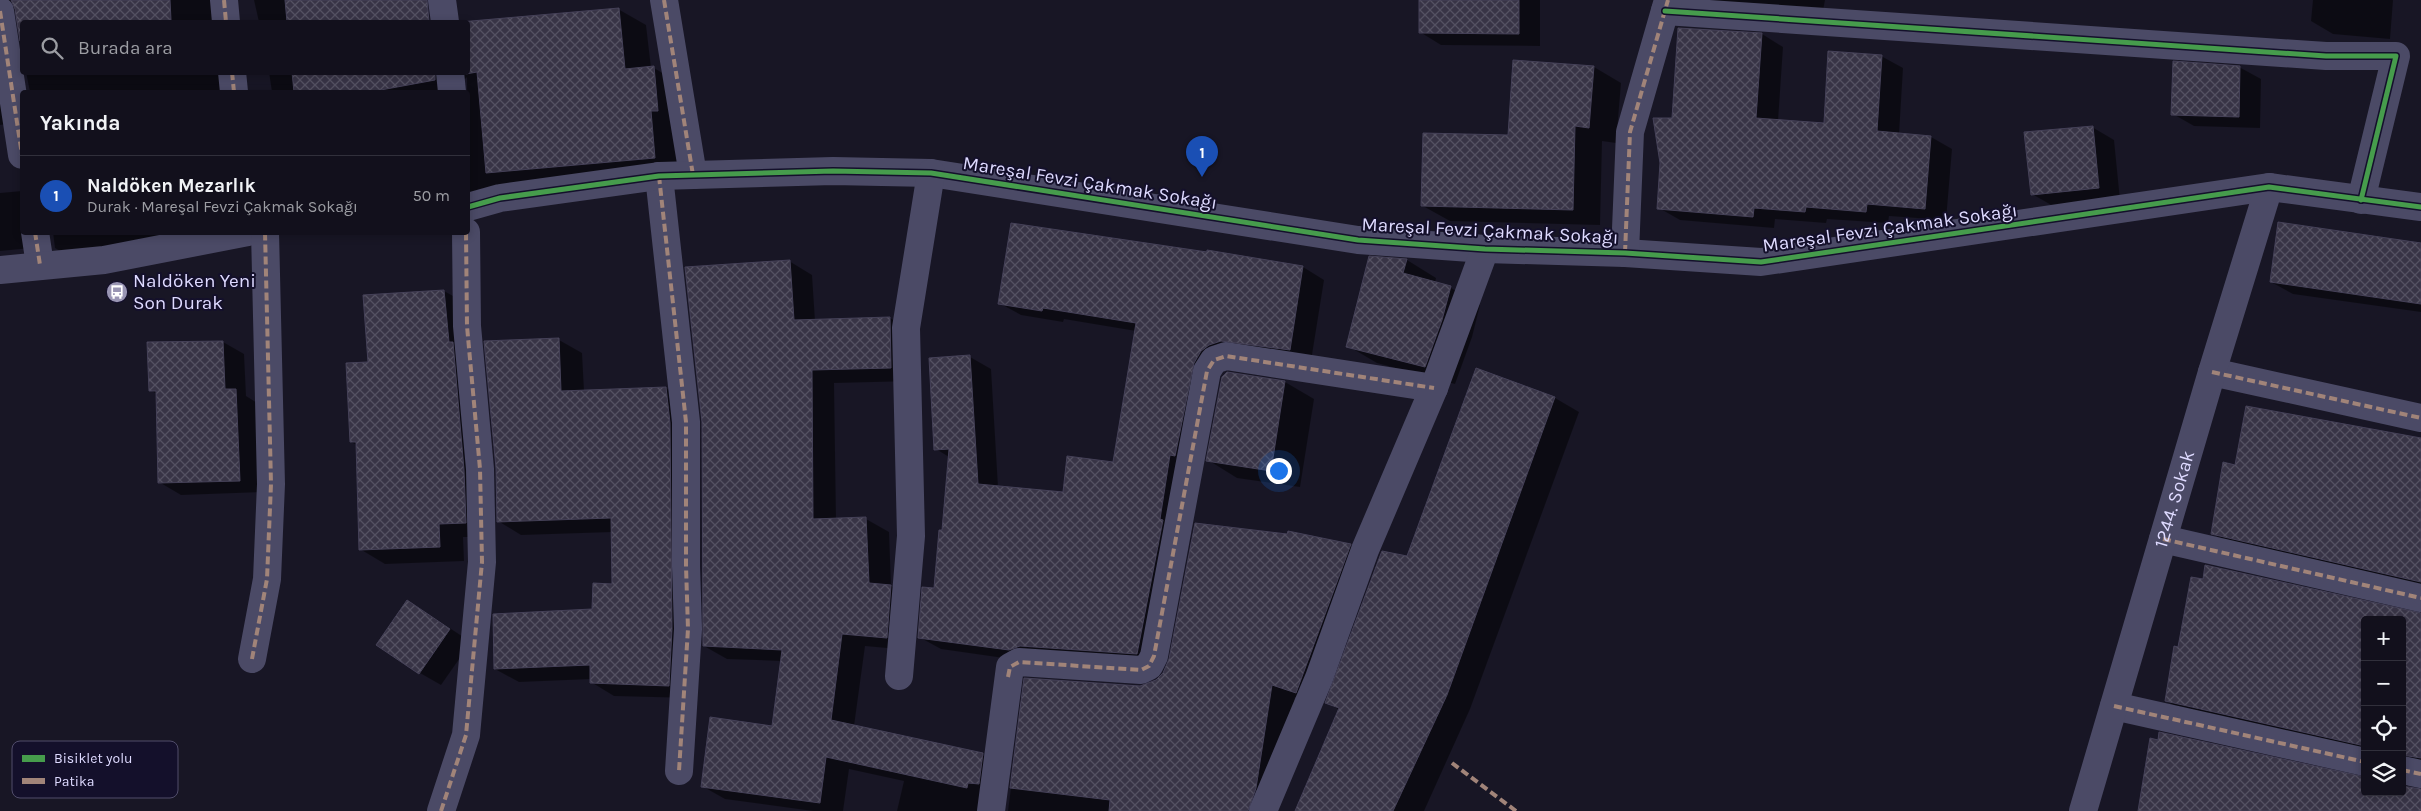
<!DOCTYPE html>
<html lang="tr">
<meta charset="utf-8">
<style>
:root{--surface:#12101c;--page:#1b1925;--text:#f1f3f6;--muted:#9c9da3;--line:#31303b;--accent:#db2777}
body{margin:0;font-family:Karla,sans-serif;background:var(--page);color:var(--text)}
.controls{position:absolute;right:15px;bottom:15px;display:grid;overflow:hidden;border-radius:5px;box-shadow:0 2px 8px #0003}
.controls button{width:45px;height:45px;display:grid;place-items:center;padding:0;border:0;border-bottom:1px solid var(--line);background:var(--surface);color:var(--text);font:25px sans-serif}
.you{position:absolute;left:1278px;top:470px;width:18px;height:18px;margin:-12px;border:4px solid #fff;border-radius:50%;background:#1a73e8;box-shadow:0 0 0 8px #1a73e833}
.badge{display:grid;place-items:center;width:32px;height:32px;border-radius:50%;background:var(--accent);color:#fff;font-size:16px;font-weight:700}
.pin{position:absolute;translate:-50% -41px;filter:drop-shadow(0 1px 2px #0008)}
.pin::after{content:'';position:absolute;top:26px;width:18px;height:15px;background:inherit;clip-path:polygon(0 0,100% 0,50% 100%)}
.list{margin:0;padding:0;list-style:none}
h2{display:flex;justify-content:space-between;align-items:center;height:65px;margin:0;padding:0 20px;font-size:21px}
h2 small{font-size:16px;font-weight:400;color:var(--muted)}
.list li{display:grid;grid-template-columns:32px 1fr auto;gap:15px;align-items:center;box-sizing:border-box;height:80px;padding:0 20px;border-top:1px solid var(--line)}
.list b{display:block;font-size:19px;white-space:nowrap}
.list p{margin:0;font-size:16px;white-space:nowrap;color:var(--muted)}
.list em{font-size:16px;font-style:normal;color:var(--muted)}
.icon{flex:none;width:28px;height:28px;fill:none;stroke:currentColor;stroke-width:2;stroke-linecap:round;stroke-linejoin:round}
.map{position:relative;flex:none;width:2421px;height:811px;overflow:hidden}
.search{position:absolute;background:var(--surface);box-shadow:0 2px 8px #0003;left:20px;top:20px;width:450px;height:55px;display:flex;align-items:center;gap:12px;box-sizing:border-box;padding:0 18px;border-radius:5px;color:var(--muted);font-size:19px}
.panel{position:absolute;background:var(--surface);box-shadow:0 2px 8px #0003;left:20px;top:90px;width:450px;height:145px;border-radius:5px}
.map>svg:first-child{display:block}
.shadow{fill:#0007}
.building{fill:url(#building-cross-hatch);stroke:#454158}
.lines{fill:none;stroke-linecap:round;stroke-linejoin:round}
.street{stroke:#4b4a66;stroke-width:28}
.quiet{stroke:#a18479;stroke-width:4;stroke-dasharray:8 4;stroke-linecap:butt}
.cycleway-casing{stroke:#14102b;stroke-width:8}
.cycleway{stroke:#469c4c;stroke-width:5}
.labels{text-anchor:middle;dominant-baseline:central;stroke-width:4;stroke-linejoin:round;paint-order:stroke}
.street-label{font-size:19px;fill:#dedaff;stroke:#14102b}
.poi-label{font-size:19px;fill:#dedaff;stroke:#14102b;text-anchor:start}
.key{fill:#14102b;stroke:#514d6b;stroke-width:1}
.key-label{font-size:14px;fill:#dedaff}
</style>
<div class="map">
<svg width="2421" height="811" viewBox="0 0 2421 811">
<defs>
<pattern id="building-cross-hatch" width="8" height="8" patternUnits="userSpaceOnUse" patternTransform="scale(1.25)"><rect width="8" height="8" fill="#383446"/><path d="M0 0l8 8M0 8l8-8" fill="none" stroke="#545162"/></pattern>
</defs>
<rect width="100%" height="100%" fill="#181625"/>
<!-- shadow -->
<g class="shadow">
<path d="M0,0H224L226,22H22V46L17,10L13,11L21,122L0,125Z"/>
<path d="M254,0H418L422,22H259Z"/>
<path d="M1420,0H1540V46L1441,45L1420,32Z"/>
<path d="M1692,0H1825L1822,16Z"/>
<path d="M2313,0H2393L2390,39L2333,34L2311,21Z"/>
<path d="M618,9L646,25L651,68H654L681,84L683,173L468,193L467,77L463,81L464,92H272L269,72H468V23Z"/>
<path d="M1762,34L1783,47L1778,121L1825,124L1881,56L1903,68L1899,134L1931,137L1952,149L1946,220L1889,216L1888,223L1827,219L1826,223L1775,219L1774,228L1680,220L1659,208L1673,119Z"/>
<path d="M1594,67L1621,83L1616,143L1602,141L1600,225L1450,221L1423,206Z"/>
<path d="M2239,67L2261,79L2260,128L2194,126L2173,114Z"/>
<path d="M26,72H232L234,92H30Z"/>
<path d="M2092,127L2114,140L2120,200L2053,206L2032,194Z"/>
<path d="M22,191V232L42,247L0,251V193Z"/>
<path d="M53,232L249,233L77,261L55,248Z"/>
<path d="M2421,244V312L2293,294L2271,282Z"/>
<path d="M1208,251L1303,267L1324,280L1311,361L1222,364L1159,666L1031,662L941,649L919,637L935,590L943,532L949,457L936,449L970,357L991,369L998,487L1064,493L1114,464L1136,331L1064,319L1063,322L1021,315L999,303L1208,253Z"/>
<path d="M1370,258L1407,260L1436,278L1435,283L1451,288L1480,305L1472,337L1455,384L1377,363L1348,346Z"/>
<path d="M789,261L812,275L815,321L890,318L913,332L914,381L834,383L836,520L866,519L889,532L891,586L914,599L909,650L865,646L854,726L982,755L1005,768L1000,811H897L904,781L849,769L843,811H813L725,799L702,786L773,727L782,661L727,659L704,646Z"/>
<path d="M444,291L469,305L490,537H463L464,561L385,564L360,549L357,445L351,442L369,363L364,297Z"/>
<path d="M559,340L582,353L584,391L666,388L690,402L692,698L614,696L591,682V679L519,682L495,669L593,610L613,585V532L521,535L498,521Z"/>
<path d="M223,342L244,354L246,396L257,403L261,492L181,495L159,482L157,394L150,390Z"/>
<path d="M1477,369L1555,398L1579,412L1470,709L1424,811H1296L1340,710L1327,703L1408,558Z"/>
<path d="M1285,382L1314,399L1300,487L1237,478L1208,460Z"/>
<path d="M2421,438V588L2233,546L2212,533L2236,466Z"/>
<path d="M1350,545L1373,558L1319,705L1295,697L1280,793L1242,788L1239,811H1008L1025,679L1140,687L1157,681Z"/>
<path d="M2204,581L2421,614V767L2408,780V788L2421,790V811H2139L2365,792H2402V620H2365V753L2188,713L2166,701L2179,648Z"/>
<path d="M408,601L471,642L441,685L420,673Z"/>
</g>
<!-- building -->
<g class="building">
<path d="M11,0H170L171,20L151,22H22V41H20L15,9Z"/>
<path d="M285,0H427L429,22H287Z"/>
<path d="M1419,0H1519V34L1419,33Z"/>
<path d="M619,8L625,69L654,66L658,111H651L655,158L486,173L477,72L466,74L468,22H460Z"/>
<path d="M1678,28L1762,33L1756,118L1824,123L1828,51L1882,55L1877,131L1931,136L1925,209L1867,204L1866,212L1806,207L1805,212L1754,208L1753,217L1657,209L1660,163L1653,118H1672Z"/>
<path d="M1513,60L1594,66L1589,128L1575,126L1573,210L1421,206L1423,133L1508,135Z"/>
<path d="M2173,61L2240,66L2239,117L2171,115Z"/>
<path d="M292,72H435V80L370,92H294Z"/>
<path d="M2093,126L2099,188L2031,195L2024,132Z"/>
<path d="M2278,222L2421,243V304L2270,282Z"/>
<path d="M1011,223L1207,252V250L1303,266L1290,350L1221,341L1209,345L1201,351L1194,363L1175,456L1170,455L1160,519L1163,520L1137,654L1020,646L1009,650L918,638L922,587L934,588L939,530H942L949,449L934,450L929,358L970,355L978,484L1063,492L1067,456L1113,462L1136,323L1043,308L1042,311L998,304Z"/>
<path d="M1369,256L1407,259L1403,273L1451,286L1442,320L1425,367L1346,347Z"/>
<path d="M790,260L794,320L890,317L891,368L812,370L813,519L866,517L869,583L891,585L887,638L842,634L831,720L983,753L979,784L968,783L967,788L826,757L820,803L701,787L710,717L772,726L782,650L703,646L702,422L685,267Z"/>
<path d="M444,290L449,342H453L464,470L466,523L439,524L440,547L359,550L356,442H350L346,363L368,362L363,295Z"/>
<path d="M559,338L561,391L666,387L670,423L672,629L669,686L590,683V665L494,669L493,614L592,609L593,583L612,584L611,518L497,522L496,468L484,341Z"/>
<path d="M223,341L225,389H236L240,481L158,483L156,391H149L147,342Z"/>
<path d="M1476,368L1555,397L1447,695L1393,811H1295L1339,708L1325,703L1380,556L1382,551L1407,556Z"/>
<path d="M1227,372L1285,381L1271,471L1206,461L1222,377Z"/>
<path d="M2246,406L2421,438V582L2211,534L2223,462L2235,465Z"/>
<path d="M1195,523L1287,534L1288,531L1351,544L1296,693L1272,685L1256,788L1248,811H1109L1110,800L1010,788L1024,678L1140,686L1156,680L1163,673L1169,659Z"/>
<path d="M2205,565L2421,613V758L2402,755V620H2365V746L2165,701L2174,646L2178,647L2191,577L2203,579Z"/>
<path d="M407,600L450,629L419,674L376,645Z"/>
<path d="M2159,732L2365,777V792H2402V786L2421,789V811H2138L2150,738L2158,740Z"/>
</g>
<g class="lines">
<!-- street -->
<g class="street">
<path d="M224,0L226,22"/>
<path d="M442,0L445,22"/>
<path d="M664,0L693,175"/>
<path d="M0,11L22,155"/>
<path d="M1665,11L2326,56H2396L2361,200"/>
<path d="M232,72L234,92"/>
<path d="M450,72L452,92"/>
<path d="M659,176L686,422V566L688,629L679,771"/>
<path d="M468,207L500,198L659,176L833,171L931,173L1358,240L1485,249L1625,253L1761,262L2269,187L2421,207"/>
<path d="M35,232L40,265"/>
<path d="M1625,253L1630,132L1668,0"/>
<path d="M0,270L104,260L248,232"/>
<path d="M2212,372L2421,418"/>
<path d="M2163,539L2421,598"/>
<path d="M252,659L267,579L271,484L265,232"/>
<path d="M899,676L911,536L906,328L931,173"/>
<path d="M2114,706L2365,762"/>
<path d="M2402,770L2421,774"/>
<path d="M441,811L466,735L482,562L480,469L467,326L466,232"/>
<path d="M991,811L1010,667L1019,662L1141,670L1149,666L1154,656L1207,371L1214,360L1226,356L1434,388"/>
<path d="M1263,811L1319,678L1365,550L1434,388L1485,249"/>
<path id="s1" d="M2083,811L2212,372L2269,187"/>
</g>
<!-- quiet -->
<g class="quiet">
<path d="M224,0L226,22"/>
<path d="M664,0L693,175"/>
<path d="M0,11L22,155"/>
<path d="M232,72L234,92"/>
<path d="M659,176L686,422V566L688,629L679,771"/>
<path d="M35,232L40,265"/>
<path d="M1625,253L1630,132L1668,0"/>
<path d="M2212,372L2421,418"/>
<path d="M2163,539L2421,598"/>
<path d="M252,659L267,579L271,484L265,232"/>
<path d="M1008,677L1010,667L1019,662L1141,670L1149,666L1154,656L1207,371L1214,360L1226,356L1434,388"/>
<path d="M2114,706L2365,762"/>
<path d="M1452,763L1516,811"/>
<path d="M2402,770L2421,774"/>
<path d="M441,811L466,735L482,562L480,469L467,326L466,232"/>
</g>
<!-- cycleway casing -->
<g class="cycleway-casing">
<g id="cycleway">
<path d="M1665,11L2326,56H2396L2361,200"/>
<path d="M468,207L500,198L659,176L833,171L931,173L1358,240L1485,249L1625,253L1761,262L2269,187L2421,207"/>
</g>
</g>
<!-- cycleway -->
<use href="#cycleway" class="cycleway"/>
</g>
<!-- icons -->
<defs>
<g id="bus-disc" transform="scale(1.125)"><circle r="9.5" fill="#9995b3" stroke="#14102b"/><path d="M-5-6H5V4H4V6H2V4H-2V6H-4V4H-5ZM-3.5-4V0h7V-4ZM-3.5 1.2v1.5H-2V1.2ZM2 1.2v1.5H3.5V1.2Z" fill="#fff"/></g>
</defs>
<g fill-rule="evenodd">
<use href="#bus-disc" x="117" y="292"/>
</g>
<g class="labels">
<!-- street labels -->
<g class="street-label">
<text transform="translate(1090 183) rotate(9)">Mareşal Fevzi Çakmak Sokağı</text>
<text transform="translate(1890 228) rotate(-8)">Mareşal Fevzi Çakmak Sokağı</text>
<text transform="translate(1490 231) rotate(3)">Mareşal Fevzi Çakmak Sokağı</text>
<text stroke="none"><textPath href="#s1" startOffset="325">1244. Sokak</textPath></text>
</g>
<!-- poi labels -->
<g class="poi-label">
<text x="133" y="281">Naldöken Yeni<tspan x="133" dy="22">Son Durak</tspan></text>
</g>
</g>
<!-- legend -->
<rect x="12" y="741" width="166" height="57" rx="8" class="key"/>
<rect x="22" y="755" width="23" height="7" fill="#469c4c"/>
<rect x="22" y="778" width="23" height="6" fill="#a18479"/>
<g class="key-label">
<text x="54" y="763">Bisiklet yolu</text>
<text x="54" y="786">Patika</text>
</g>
</svg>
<div class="controls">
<button>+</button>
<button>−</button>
<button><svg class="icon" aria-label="locate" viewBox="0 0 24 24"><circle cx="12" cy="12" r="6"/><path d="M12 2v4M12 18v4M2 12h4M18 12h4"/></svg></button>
<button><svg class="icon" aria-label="layers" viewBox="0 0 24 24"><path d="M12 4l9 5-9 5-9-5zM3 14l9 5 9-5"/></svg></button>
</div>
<div class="you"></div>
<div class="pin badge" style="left:1202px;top:177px;background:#1a4fb4">1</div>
<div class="search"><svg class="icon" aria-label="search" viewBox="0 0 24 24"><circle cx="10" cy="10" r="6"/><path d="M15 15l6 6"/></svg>Burada ara</div>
<section class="panel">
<h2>Yakında<small></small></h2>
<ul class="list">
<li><span class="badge" style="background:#1a4fb4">1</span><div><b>Naldöken Mezarlık</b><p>Durak · Mareşal Fevzi Çakmak Sokağı</p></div><em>50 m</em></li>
</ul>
</section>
</div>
